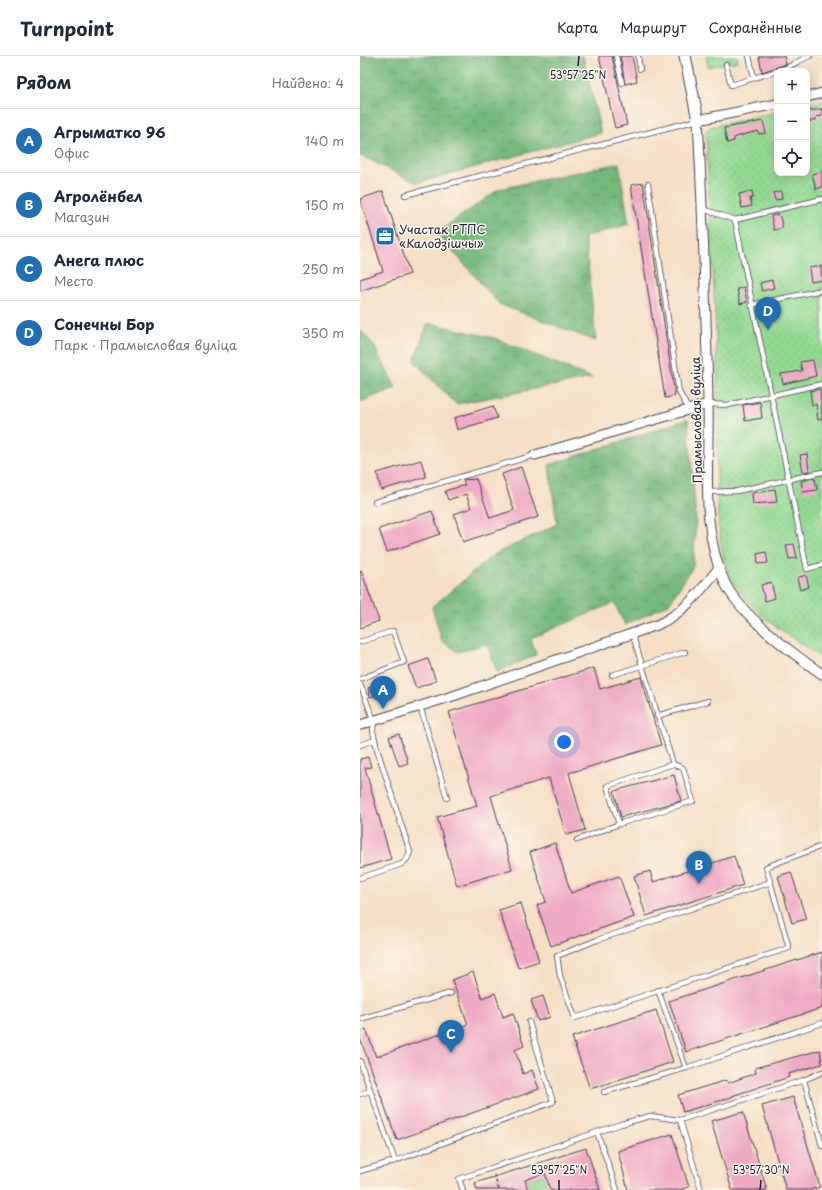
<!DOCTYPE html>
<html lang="ru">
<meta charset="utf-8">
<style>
:root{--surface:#fff;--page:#f6f6f7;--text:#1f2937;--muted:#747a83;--line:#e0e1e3;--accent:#1f6fb2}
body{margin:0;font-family:"Playpen Sans",sans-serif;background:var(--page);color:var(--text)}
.controls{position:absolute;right:12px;top:12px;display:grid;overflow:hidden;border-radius:8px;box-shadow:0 2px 10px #0003}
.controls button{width:36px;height:36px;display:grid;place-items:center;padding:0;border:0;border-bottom:1px solid var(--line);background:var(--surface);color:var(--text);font:20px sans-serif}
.you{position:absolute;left:204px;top:686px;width:14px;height:14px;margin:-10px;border:3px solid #fff;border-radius:50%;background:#1a73e8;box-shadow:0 0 0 6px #1a73e833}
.badge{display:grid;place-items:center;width:26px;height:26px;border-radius:50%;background:var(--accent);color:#fff;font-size:13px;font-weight:700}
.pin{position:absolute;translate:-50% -33px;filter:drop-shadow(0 1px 2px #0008)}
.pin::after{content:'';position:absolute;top:21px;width:14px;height:12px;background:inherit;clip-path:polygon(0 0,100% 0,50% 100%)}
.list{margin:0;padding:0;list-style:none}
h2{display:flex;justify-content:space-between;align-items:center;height:52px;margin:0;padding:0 16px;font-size:17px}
h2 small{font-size:13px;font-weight:400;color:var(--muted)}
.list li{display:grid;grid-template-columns:26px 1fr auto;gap:12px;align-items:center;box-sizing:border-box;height:64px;padding:0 16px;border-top:1px solid var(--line)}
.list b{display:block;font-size:15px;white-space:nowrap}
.list p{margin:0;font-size:13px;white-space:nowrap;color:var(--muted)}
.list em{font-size:13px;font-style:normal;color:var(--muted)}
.icon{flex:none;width:22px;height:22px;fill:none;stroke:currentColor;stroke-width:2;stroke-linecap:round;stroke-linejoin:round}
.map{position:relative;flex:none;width:462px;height:1134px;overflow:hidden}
header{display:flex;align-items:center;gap:24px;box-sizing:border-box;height:56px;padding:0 20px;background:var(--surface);border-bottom:1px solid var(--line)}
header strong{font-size:19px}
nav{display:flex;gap:22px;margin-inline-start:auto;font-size:14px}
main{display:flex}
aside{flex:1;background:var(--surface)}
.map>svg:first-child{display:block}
.grass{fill:url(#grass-dots);stroke:#5a7e67}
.forest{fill:url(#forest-crowns);stroke:#4c6e5c}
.building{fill:#efabc5}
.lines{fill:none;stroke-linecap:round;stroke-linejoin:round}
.service-casing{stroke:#423e50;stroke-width:6}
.minor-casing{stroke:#423e50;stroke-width:11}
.tertiary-casing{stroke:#423e50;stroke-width:13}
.path{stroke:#423e50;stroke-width:1.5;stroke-dasharray:3 3;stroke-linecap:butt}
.service{stroke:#fff;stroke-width:4.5}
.minor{stroke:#fff;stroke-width:9}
.tertiary{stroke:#fff;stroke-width:11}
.ticks{fill:none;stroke:#22223b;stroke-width:1.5}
.labels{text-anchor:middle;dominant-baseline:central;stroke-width:3;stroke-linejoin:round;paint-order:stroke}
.poi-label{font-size:12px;fill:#22223b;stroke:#fbf7ec;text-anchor:start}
.street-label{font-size:12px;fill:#22223b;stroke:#fbf7ec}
.ticks-label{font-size:10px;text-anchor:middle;fill:#22223b;stroke:#fbf7ec;stroke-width:3;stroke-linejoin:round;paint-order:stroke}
</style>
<header>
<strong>Turnpoint</strong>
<nav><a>Карта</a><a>Маршрут</a><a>Сохранённые</a></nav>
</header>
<main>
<aside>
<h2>Рядом<small>Найдено: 4</small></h2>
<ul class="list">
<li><span class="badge">A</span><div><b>Агрыматко 96</b><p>Офис</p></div><em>140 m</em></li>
<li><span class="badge">B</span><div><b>Агролёнбел</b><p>Магазин</p></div><em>150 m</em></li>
<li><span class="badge">C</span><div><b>Анега плюс</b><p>Место</p></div><em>250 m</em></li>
<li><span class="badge">D</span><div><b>Сонечны Бор</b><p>Парк · Прамысловая вуліца</p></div><em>350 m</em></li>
</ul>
</aside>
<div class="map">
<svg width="462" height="1134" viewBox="0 0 462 1134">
<defs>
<pattern id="grass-dots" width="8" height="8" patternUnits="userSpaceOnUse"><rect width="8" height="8" fill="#93d993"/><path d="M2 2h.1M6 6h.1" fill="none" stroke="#7eba80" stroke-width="1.8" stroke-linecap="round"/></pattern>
<pattern id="forest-crowns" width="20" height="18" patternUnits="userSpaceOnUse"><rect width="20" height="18" fill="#76b97d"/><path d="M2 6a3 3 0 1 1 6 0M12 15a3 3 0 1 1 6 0" fill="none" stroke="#609668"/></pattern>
</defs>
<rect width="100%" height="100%" fill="#fbf7ec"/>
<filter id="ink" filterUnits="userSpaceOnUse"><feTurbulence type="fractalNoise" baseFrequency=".025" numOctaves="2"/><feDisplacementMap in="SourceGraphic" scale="8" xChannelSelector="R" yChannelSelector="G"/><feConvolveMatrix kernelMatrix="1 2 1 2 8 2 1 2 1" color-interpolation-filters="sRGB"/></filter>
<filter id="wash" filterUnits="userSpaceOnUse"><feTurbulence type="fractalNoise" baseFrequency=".012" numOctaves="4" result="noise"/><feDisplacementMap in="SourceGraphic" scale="16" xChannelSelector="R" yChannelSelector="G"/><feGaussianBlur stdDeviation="0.9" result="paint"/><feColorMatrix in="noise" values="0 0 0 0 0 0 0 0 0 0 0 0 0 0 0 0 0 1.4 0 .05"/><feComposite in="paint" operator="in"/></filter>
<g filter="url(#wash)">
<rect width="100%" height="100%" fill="#f5dfc5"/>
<!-- grass -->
<g class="grass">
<path d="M346,0H377L378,5L348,11Z"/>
<path d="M462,45V602C430,580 394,560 373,526C350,488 359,393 358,347C356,256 350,166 346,75L350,71L417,56V117H447V49Z"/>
<path d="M183,1119L188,1134H170L167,1124Z"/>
</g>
<!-- forest -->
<g class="forest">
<path d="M0,0H223L241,77L56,127L2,100L0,101Z"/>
<path d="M259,107L269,168L225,181L236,285L139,248L77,177L139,133Z"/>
<path d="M68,267L134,282L232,322L96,348L54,305Z"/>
<path d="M0,274L13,288L36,332L0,346Z"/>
<path d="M328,363L336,463L333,511L309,548L265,569L254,547L171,582L176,599L137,616L127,588L98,596L82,585L72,551L133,499L197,468L189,409Z"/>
</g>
<g id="blocks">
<!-- building -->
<g class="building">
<path d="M239,0H252L267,69L255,72Z"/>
<path d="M260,0H272L277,25L265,28Z"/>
<path d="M399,0H424L426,8L402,16Z"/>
<path d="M462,53V60L456,61V64L447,66V55Z"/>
<path d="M403,65L406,77L399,78L398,75L379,80L374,82V85L367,87L364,72Z"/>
<path d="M462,115V131L456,133L452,118Z"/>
<path d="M283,127L315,340L305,342L271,129Z"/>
<path d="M23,135L50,218L0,235V223L23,215L0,143Z"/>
<path d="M392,135L393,142H390L392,150L382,152L379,138Z"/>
<path d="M421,135L422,143L415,144L413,137Z"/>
<path d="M419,158L423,172L414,174L411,160Z"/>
<path d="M461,210L462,224L451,226L449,212Z"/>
<path d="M412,224L414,232L402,235L400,227Z"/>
<path d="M384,231L387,246L380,248L377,233Z"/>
<path d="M453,304L456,320L423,328L421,318L442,315L440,306Z"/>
<path d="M460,333L462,363L458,364L456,348L452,349L450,335Z"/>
<path d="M400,346L402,362L385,365L383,349Z"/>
<path d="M133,350L137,362L97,374L94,362Z"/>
<path d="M447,398L449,415L443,416L440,399Z"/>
<path d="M61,404L66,421L21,434L17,417Z"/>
<path d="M161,411L178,461L103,486L94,458L111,452L106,438L88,444L85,435L105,429L103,424L116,423L130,462L154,454L142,418Z"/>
<path d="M452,422L455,423L457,434L443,436L441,425Z"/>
<path d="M415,433L417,446L393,448L392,437Z"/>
<path d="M72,455L80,478L27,496L19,473Z"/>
<path d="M434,488L437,502L429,503L426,489Z"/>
<path d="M406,496L408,507L398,508L397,498Z"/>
<path d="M1,514L19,565L0,572V515Z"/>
<path d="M446,519L449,531L440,534L437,522Z"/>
<path d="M411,526L415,542L405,545L401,529Z"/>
<path d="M68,603L76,625L56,632L48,610Z"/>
<path d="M234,612L240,633L281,621L301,689L209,717L225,774L206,779L189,722L131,740L152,813L97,830L77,761L117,750L89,656Z"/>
<path d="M20,628L23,637L10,641L8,632Z"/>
<path d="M39,678L48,707L39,710L29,681Z"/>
<path d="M8,701L11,711L5,712L31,803L0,812V703Z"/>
<path d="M314,719L321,745L261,761L254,735Z"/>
<path d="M195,787L211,837L259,820L274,861L191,890L177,849L186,846L170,796Z"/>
<path d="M374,800L383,829L286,860L274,820L290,815L293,826Z"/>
<path d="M431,816L446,863L432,867L418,820Z"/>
<path d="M161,847L179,905L158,912L139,854Z"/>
<path d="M462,896V952L326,996L309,945Z"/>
<path d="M113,916L122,942L135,937L143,961L153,957L164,990L155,994L163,1018L172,1014L179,1033L37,1084L0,982V976L6,973L16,1001L108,968L92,924Z"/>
<path d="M183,940L190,961L178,965L171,944Z"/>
<path d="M296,954L313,1006L230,1033L212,981Z"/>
<path d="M460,994L462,1008L428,1018L429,1021L372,1040V1041L323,1056L318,1039L367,1024L368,1027L396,1017L395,1012Z"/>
<path d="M433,1041L460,1131L450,1134H426L402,1050Z"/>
<path d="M383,1056L407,1134H372L351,1065Z"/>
<path d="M312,1078L329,1131L319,1134H268L258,1095Z"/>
<path d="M226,1092L240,1134H190L185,1117L165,1124L168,1134H117L115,1127Z"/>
</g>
</g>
</g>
<g filter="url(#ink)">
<use href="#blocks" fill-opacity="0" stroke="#423e50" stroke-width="1"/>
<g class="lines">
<!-- service casing -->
<g class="service-casing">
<g id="service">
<path d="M256,0L262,27"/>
<path d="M278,0L280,13"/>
<path d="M389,0L394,21"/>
<path d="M366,9L371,29L417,15"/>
<path d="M417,15C430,12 438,4 450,0"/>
<path d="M288,128L319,336L329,354"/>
<path d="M45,139L338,64"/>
<path d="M343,153L375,164L462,143"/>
<path d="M375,164L447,513L462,509"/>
<path d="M391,249L462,234"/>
<path d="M348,348L368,349L462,328"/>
<path d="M348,436L377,435L462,416"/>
<path d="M15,446L175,399"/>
<path d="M272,577L313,708"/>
<path d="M0,586L33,575L44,606L0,623"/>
<path d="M252,619L325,596"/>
<path d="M0,628L14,665L13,675L17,693L50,796L47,803L42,808L0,822"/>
<path d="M60,650L87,742"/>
<path d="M297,660L348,645"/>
<path d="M0,689L15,684"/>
<path d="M217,784L259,768L333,745L323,712L313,708L247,730L259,768"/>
<path d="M411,826L237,884L197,900L200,920L215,962L429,892L406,811L462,790"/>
<path d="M298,934L326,1012"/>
<path d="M0,963L91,937"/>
<path d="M0,1005L35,1105"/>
<path d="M444,1024L462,1090"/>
<path d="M244,1036L326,1012L462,967"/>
<path d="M0,1038L10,1035"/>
<path d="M320,1064L341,1134"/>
<path d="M237,1076L257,1134"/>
<path d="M0,1115L35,1105L193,1046L169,966"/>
<path d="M103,1134L99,1123L261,1068L290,1060L320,1064L444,1024L462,1016"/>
</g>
</g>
<!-- minor casing -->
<g class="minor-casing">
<g id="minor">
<path d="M447,41L462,37"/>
<path d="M417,48L338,64C343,158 346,252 348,345C350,406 339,471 365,527C381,560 432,597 462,618"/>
<path d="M175,399L348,348"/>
<path d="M0,669L96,639L297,569C327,555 339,536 359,512"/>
</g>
</g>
<!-- tertiary casing -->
<g class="tertiary-casing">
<path id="tertiary" d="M325,0L338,64"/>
</g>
<!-- path -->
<path class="path" d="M134,1119L139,1134"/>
<!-- service -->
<use href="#service" class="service"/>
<!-- minor -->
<use href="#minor" class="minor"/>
<!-- tertiary -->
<use href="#tertiary" class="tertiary"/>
</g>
</g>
<!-- ticks -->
<path class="ticks" d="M218,10L219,0M199,1134V1124M400,1134L401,1124"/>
<!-- icons -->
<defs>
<g id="office-square" transform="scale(1)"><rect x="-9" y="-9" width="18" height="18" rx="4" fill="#1f6fb2" stroke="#fbf7ec"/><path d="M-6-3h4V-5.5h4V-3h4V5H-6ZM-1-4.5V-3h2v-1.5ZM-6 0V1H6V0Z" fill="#fff"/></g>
</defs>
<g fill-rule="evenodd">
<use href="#office-square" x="25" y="180"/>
</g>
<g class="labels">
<!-- poi labels -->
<g class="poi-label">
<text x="39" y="173">Участак РТПС<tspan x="39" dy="14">«Калодзішчы»</tspan></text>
</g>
<!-- street labels -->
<g class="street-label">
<text transform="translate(336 364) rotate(-91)">Прамысловая вуліца</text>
</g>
</g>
<g class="ticks-label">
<text x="218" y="23">53°57'25"N</text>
<text x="199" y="1118">53°57'25"N</text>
<text x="401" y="1118">53°57'30"N</text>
</g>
</svg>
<div class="controls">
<button>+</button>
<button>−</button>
<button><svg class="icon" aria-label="locate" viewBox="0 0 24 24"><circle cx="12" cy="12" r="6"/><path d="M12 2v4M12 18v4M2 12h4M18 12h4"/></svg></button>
</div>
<div class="you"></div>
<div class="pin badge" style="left:23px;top:653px">A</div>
<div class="pin badge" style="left:339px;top:828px">B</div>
<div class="pin badge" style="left:91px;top:997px">C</div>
<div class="pin badge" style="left:408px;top:274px">D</div>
</div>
</main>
